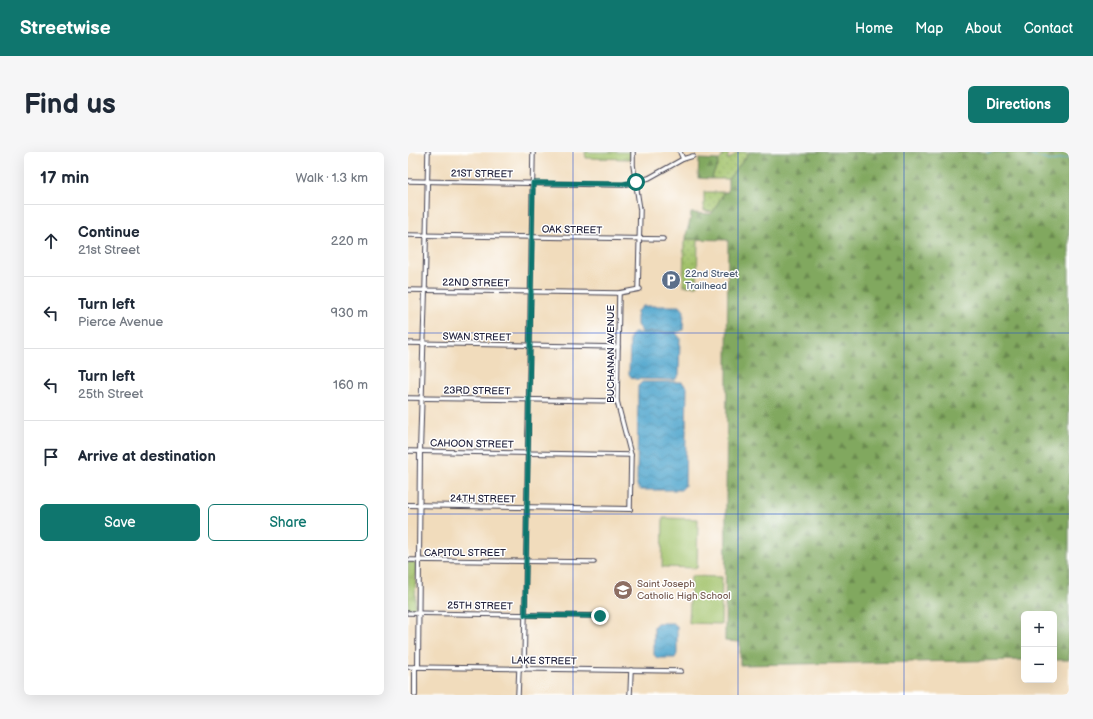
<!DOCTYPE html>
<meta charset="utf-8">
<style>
:root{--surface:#fff;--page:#f6f6f7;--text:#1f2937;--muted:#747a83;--line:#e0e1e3;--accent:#0f766e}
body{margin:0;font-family:"Balsamiq Sans",sans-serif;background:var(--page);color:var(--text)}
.controls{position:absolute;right:12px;bottom:12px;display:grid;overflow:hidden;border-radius:6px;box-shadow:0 4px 16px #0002}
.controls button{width:36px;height:36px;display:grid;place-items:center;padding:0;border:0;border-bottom:1px solid var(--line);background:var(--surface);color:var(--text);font:20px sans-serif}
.stop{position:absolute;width:12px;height:12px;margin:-9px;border:3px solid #0f766e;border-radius:50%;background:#fff}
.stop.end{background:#0f766e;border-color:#fff;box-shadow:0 1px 4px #0008}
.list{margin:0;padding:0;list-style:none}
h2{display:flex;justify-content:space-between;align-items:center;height:52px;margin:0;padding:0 16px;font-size:17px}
h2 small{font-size:13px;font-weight:400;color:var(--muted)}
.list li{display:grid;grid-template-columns:26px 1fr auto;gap:12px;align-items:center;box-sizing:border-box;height:72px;padding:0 16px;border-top:1px solid var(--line)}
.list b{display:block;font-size:15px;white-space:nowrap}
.list p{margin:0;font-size:13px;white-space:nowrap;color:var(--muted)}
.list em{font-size:13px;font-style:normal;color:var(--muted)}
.actions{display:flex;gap:8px;padding:12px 16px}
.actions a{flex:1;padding:9px 0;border:1px solid var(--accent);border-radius:6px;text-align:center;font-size:14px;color:var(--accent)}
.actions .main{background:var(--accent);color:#fff}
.icon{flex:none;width:22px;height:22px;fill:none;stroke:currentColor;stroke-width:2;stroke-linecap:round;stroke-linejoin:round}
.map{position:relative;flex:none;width:661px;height:543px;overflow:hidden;border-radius:6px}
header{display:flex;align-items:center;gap:24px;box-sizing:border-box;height:56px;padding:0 20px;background:var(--accent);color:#fff}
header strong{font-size:19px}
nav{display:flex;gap:22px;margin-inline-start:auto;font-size:14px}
.intro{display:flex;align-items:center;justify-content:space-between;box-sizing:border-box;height:96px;padding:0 24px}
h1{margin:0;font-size:28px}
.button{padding:10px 18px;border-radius:6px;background:var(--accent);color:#fff;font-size:14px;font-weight:700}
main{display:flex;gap:24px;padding:0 24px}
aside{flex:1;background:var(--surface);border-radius:6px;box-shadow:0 4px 16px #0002}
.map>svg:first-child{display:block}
.grass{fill:url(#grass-dots);stroke:#627252}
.forest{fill:url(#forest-firs);stroke:#52654c}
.park{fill:url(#park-tufts);stroke:#627252}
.pitch{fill:#a2c26a;stroke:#627252}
.water{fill:url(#water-waves);stroke:#386484}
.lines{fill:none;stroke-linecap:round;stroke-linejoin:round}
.stream{stroke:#4fa5cc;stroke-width:1}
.minor-casing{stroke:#413e4e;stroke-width:5.5}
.tertiary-casing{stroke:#413e4e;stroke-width:6}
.minor{stroke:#fff;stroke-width:3.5}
.tertiary{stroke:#fff;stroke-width:4}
.route{stroke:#0f766e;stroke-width:5}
.grid{fill:none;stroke:#1d4ed8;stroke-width:1;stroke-opacity:0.55}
.labels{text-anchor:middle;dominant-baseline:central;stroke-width:3;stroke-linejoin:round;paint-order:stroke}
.street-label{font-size:10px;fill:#22223b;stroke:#fff}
.service-label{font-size:10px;fill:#4e5e75;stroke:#fff;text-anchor:start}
.education-label{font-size:10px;fill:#785e54;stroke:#fff;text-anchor:start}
</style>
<header>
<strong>Streetwise</strong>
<nav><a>Home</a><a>Map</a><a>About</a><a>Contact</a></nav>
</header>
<div class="intro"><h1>Find us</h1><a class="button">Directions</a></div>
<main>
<aside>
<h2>17 min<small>Walk · 1.3 km</small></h2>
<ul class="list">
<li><svg class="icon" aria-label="ahead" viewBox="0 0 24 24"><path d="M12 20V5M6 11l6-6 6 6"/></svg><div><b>Continue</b><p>21st Street</p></div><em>220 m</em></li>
<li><svg class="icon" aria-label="left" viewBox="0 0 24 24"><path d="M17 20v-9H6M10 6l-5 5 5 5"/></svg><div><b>Turn left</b><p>Pierce Avenue</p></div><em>930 m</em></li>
<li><svg class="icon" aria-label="left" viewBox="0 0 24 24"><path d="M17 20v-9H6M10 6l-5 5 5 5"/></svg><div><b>Turn left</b><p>25th Street</p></div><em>160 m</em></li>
<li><svg class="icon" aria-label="arrive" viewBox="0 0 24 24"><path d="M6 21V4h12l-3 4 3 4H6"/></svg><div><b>Arrive at destination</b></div></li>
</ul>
<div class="actions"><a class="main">Save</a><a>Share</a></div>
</aside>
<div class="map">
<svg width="661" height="543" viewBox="0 0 661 543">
<defs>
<pattern id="grass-dots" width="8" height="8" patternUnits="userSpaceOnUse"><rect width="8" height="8" fill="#a2c26a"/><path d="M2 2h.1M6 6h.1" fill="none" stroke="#8ba65d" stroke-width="1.8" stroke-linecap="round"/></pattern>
<pattern id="forest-firs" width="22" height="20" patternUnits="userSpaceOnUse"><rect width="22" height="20" fill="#81a85e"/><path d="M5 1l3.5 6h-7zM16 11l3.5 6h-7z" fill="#69884f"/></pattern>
<pattern id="park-tufts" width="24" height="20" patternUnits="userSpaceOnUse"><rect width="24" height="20" fill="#a2c26a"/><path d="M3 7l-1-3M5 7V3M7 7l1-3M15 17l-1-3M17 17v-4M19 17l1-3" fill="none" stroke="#8ba65d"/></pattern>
<pattern id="water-waves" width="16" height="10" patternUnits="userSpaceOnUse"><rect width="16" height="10" fill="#4fa5cc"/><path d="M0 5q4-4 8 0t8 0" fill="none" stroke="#4186a7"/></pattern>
</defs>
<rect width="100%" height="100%" fill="#fff"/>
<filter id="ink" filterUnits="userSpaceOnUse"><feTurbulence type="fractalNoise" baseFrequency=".025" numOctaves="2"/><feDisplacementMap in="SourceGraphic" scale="8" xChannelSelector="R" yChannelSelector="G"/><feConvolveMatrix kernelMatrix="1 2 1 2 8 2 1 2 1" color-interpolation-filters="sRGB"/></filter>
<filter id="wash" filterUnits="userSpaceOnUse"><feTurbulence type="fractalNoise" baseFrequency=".012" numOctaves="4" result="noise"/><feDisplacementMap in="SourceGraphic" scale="16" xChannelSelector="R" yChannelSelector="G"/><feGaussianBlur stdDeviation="0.9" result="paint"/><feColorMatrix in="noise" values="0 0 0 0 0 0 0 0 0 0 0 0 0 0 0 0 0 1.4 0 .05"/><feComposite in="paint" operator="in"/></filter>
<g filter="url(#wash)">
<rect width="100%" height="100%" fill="#f1dcbc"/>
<!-- grass -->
<g class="grass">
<path d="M317,0H320V8L330,0H342L320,27H303L310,12V8H312Z"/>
<path d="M296,40H316L305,60L296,59Z"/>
<path d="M278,87H290L289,134H275L276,90H278Z"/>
</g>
<!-- forest -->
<g class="forest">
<path d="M342,0H661V508H646V462H616V508L332,513V490L317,489L320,88L278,87C278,77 283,71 283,61L303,62L305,60L316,40H320V27Z"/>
<path d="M291,7L310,8V12L303,27L290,26Z"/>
</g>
<!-- park -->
<g class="park">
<path d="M177,0H222V7L178,6Z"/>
<path d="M0,410H8L7,458L0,457Z"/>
</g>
<!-- pitch -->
<g class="pitch">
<path d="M255,366L290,367L289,416L254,415Z"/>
<path d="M283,424L314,425L313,472L281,471Z"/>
</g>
<!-- water -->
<g class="water">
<path d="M235,154H272L276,159L275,178L271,180H234L229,173V159Z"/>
<path d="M226,181H268L272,186L271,223L267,228L227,227L223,225L221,222L222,185Z"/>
<path d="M234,230H274L279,235L277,334L273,338H233L230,336L229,333L230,234Z"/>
<path d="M249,471H265L269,474V502L267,506H249L246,503V474Z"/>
</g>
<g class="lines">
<!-- stream -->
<g class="stream">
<path d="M579,0H583"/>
<path d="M593,0H598"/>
<path d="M616,0L628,5L643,9L661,6"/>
</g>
</g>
</g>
<g filter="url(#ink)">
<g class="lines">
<!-- minor casing -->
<g class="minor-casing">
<g id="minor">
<path d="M225,0V13L232,58L230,137"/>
<path d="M272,0L275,7"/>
<path d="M0,29L215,33L241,26L275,7L285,4"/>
<path d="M0,83L255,87"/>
<path d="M0,138L211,141L232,137"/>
<path d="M17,138L20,0"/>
<path d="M211,141L209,249L223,303L222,357"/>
<path d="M0,191L210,195"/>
<path d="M0,246L209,249"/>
<path d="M0,299L223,303"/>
<path d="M0,408L186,410"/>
<path d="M0,461L192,464"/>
<path d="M0,515L273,519"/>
<path d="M116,517L125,0"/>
<path d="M110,543L111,517"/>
<path d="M222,543L223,518"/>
</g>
</g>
<!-- tertiary casing -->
<g class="tertiary-casing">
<g id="tertiary">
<path d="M0,353L222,357"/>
<path d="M10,515L12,299L17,138"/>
<path d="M7,543V515"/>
</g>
</g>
<!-- minor -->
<use href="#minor" class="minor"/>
<!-- tertiary -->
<use href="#tertiary" class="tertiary"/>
</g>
</g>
<g class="lines" filter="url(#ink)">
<!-- route -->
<path class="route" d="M192,464L117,463L125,31L215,32L228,30"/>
</g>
<!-- grid -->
<path class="grid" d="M165,0V543M330,0V543M496,0V543M0,181H661M0,362H661"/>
<!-- icons -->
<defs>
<g id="parking-disc" transform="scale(1)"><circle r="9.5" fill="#5c6f8a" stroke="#fff"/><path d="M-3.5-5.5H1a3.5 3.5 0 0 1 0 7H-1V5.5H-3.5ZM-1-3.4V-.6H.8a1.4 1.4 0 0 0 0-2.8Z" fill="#fff"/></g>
<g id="school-disc" transform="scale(1)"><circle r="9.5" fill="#8d6e63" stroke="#fff"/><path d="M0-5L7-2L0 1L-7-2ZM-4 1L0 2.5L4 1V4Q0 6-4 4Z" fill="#fff"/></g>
</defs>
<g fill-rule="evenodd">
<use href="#parking-disc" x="263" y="128"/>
<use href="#school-disc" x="215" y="438"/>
</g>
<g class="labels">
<!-- street labels -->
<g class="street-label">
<text transform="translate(74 22) rotate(1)">21ST STREET</text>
<text transform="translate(164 78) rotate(1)">OAK STREET</text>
<text transform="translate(68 131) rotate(1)">22ND STREET</text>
<text transform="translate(69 185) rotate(1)">SWAN STREET</text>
<text transform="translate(203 202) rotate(-90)">BUCHANAN AVENUE</text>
<text transform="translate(69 239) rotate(1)">23RD STREET</text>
<text transform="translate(64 292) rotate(1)">CAHOON STREET</text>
<text transform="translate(75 347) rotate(1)">24TH STREET</text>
<text x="57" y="401">CAPITOL STREET</text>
<text transform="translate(72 454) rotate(1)">25TH STREET</text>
<text transform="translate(136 509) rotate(1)">LAKE STREET</text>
</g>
<!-- service labels -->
<g class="service-label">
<text x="277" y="122">22nd Street<tspan x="277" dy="12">Trailhead</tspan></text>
</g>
<!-- education labels -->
<g class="education-label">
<text x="229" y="432">Saint Joseph<tspan x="229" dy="12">Catholic High School</tspan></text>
</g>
</g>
</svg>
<div class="controls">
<button>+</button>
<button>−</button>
</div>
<div class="stop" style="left:228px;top:30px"></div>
<div class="stop end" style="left:192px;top:464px"></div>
</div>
</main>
